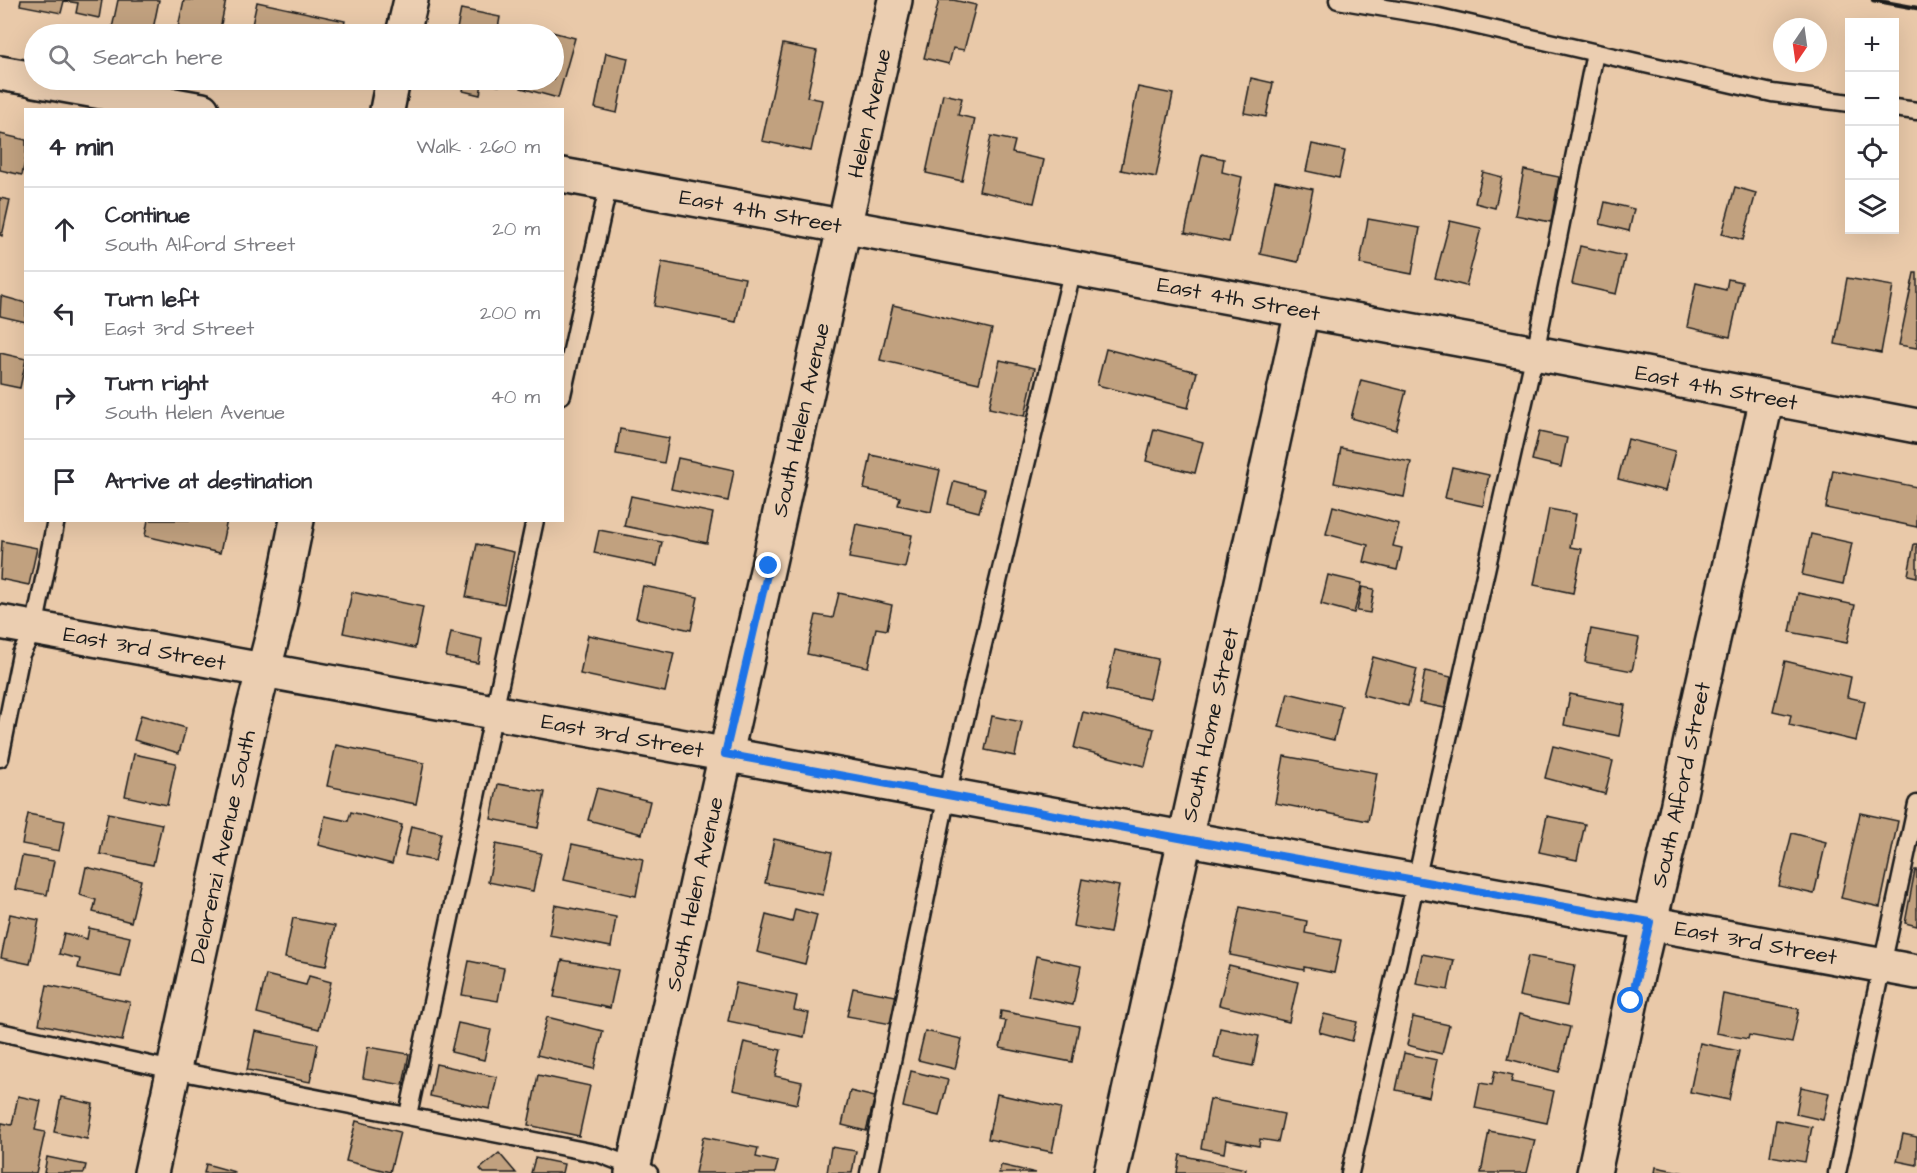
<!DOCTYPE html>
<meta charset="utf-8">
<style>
:root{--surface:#fff;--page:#f7f7f7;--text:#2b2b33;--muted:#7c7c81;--line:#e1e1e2}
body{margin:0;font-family:"Architects Daughter",sans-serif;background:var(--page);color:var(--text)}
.controls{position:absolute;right:18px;top:18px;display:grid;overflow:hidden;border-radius:0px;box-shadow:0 6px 24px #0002}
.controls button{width:54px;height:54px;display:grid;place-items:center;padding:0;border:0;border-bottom:2px solid var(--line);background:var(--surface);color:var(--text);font:30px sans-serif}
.compass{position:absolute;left:1773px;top:18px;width:54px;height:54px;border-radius:50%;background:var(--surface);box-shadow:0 6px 24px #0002;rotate:193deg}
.stop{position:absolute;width:18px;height:18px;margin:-14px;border:4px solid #1a73e8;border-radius:50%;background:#fff}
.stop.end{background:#1a73e8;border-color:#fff;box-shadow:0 2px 6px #0008}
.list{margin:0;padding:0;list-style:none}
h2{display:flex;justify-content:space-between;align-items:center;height:78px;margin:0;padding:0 24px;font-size:26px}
h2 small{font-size:20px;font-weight:400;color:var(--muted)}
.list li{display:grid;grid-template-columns:39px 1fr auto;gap:18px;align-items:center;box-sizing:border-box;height:84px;padding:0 24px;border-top:2px solid var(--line)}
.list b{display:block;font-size:22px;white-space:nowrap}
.list p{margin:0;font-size:20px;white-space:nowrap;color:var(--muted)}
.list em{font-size:20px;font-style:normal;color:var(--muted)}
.icon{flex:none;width:33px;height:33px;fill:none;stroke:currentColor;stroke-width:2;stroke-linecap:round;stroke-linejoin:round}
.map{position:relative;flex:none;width:1917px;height:1173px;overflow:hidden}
.search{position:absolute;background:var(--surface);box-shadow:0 6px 24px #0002;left:24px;top:24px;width:540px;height:66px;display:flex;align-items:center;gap:15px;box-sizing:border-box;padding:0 21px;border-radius:33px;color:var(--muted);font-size:22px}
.panel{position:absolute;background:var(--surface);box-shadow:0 6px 24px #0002;left:24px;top:108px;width:540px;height:414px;border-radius:0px}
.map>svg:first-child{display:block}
.building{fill:#c1a17f;stroke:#1c1c1c;stroke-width:1.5}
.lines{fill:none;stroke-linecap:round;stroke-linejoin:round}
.lane-casing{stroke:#1c1c1c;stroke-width:21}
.street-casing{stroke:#1c1c1c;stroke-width:38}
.lane{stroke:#ebceb1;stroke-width:16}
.street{stroke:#ebceb1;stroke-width:33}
.rail{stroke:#1c1c1c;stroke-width:4.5}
.route{stroke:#1a73e8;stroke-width:8}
.labels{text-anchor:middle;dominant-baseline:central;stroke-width:4.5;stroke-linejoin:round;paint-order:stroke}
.street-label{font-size:22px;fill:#1c1c1c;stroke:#ebceb1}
</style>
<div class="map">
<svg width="1917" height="1173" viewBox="0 0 1917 1173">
<rect width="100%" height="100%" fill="#e9c9a9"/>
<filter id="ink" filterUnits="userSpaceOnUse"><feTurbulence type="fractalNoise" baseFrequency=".0167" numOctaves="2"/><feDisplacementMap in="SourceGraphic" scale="12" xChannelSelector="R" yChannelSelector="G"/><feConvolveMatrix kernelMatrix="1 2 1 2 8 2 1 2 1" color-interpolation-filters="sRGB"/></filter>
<g filter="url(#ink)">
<!-- building -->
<g class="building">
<path d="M21,0H102L99,18L76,13L78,3L64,1L61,13L20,5Z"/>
<path d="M118,0H159L152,34H120L111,33Z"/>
<path d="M184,0H226L219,34H188L177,32Z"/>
<path d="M939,0H953L976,5L964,50L953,48L949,64L924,58Z"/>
<path d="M257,2L345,21L342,34H250Z"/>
<path d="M461,9L500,17L497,34H456Z"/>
<path d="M537,28L575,38L558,98L521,88L523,80H554V34H536Z"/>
<path d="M783,44L817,51L807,97L822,100L811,151L762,141Z"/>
<path d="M606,53L628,58L617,113L595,108Z"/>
<path d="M1251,78L1273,83L1266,117L1244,113Z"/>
<path d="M464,80H500L499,86L482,83L480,95L463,91L465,80Z"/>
<path d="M1138,87L1173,94L1156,177L1121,170Z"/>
<path d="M943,94L962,98L958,115L975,119L962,181L926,173Z"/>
<path d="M0,134L26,140V157L22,175L0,170Z"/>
<path d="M991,136L1015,141L1012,153L1044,160L1034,203L979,191Z"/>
<path d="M1312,144L1345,151L1339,178L1306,171Z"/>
<path d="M1202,154L1224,159L1222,172L1242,177L1229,242L1185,233Z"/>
<path d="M1524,170L1559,177L1551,222L1515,215Z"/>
<path d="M1483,172L1502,177L1495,208L1475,203Z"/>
<path d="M1275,181L1313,189L1298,262L1260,254Z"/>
<path d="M1735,187L1756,193L1743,240L1722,234Z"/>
<path d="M0,198L10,200L2,236L0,235Z"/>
<path d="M1605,202L1634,209L1629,231L1600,224Z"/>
<path d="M1368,219L1420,228L1412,274L1360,264Z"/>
<path d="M1450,221L1481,228L1466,286L1435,278Z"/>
<path d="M1580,246L1625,256L1616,294L1572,284Z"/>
<path d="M662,262L745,278L736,322L654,306Z"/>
<path d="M1914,273H1917V348L1899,345Z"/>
<path d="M1847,278L1893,286L1881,353L1835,344Z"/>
<path d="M1728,279L1742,282L1730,337L1687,327L1696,283L1726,290Z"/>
<path d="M1,296L26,303V322L0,316Z"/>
<path d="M893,305L992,329L979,383L880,360Z"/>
<path d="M1106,349L1197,372L1188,408L1097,385Z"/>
<path d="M0,353L26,359L20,388L0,384Z"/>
<path d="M1000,360L1035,368L1025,416L989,408Z"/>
<path d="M1361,380L1406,391L1396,430L1351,418Z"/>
<path d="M620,429L669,438L664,463L616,454Z"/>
<path d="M1154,429L1203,442L1195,473L1146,461Z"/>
<path d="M1539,432L1567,438L1561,467L1532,460Z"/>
<path d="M1628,439L1675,451L1665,491L1618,479Z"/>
<path d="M1341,448L1411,462L1404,497L1334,483Z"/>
<path d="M871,455L940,470L931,512L898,505L900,497L864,489Z"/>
<path d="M678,458L734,470L728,501L671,489Z"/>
<path d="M1452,467L1489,475L1483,506L1445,498Z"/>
<path d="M1833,470L1917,487V527L1826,508Z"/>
<path d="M954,481L985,489L979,512L948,504Z"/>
<path d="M631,496L713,513L707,543L624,526Z"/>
<path d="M1333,506L1399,524L1393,546L1402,548L1397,570L1364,562L1368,545L1326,534Z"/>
<path d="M1549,509L1576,514L1570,547L1582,549L1573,593L1534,585Z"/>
<path d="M148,520H227L220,553L145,536Z"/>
<path d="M856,524L912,535L905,568L849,558Z"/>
<path d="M599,530L662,542L657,566L594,553Z"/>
<path d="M1811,534L1852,543L1843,584L1802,575Z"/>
<path d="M2,541L37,548L29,585L0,579Z"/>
<path d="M477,544L514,552L504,604L466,597Z"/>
<path d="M1914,544H1917V577L1908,575Z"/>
<path d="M1328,575L1362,583L1354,613L1321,604Z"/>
<path d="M643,586L698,597L691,630L636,618Z"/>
<path d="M1362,587L1374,589L1370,613L1357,611Z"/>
<path d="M352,592L423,607L415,648L343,633Z"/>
<path d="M839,593L892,605L887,630L876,628L868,667L807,654L816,615L833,618Z"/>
<path d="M1798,593L1855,605L1847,643L1790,632Z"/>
<path d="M1591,629L1639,638L1632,671L1585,662Z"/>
<path d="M451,632L482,639L478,663L446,657Z"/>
<path d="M588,635L674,653L665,692L580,674Z"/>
<path d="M1115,650L1158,659L1149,699L1106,690Z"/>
<path d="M1373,657L1417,669L1408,706L1363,695Z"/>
<path d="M1785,661L1851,677L1847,697L1865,701L1856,741L1789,725L1791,715L1773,711Z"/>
<path d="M1425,671L1451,677L1445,708L1419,703Z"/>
<path d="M1288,693L1342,706L1334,740L1279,727Z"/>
<path d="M1570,694L1625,705L1619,736L1564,725Z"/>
<path d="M1083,712L1154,729L1145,766L1074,748Z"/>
<path d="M141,715L186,728L179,753L134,740Z"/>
<path d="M992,716L1022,722L1015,756L985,750Z"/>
<path d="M336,745L424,763L416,804L327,786Z"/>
<path d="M1553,746L1613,761L1605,794L1545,778Z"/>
<path d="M134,754L176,763L167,805L125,796Z"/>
<path d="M1284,756L1377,773L1368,821L1275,803Z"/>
<path d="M498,784L545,792L538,828L491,819Z"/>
<path d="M597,788L650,801L642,834L588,820Z"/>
<path d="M351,812L402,825L392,864L318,845L325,816L348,821Z"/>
<path d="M108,813L162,824L153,865L100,854Z"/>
<path d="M1860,813L1898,821L1880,907L1841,898Z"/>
<path d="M28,814L65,821L59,851L22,844Z"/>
<path d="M1547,816L1585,824L1577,860L1539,852Z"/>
<path d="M411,826L441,833L435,861L405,855Z"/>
<path d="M1792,833L1826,842L1814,894L1779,886Z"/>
<path d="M774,839L832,852L823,895L765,883Z"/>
<path d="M496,844L541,853L533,891L488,882Z"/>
<path d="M572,844L643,859L636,896L564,880Z"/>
<path d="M22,856L54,861L47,895L15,889Z"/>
<path d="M86,867L141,880L131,922L93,912L96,900L80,895Z"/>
<path d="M1915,870H1917V926L1905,923Z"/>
<path d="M1082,879L1119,886L1110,933L1073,926Z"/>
<path d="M555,905L616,917L611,947L549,935Z"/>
<path d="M1240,907L1307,921L1305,933L1341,940L1334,973L1304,967V970L1230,955Z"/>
<path d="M795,909L817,915L805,964L757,952L766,915L792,922Z"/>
<path d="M10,914L39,920L30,964L1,958Z"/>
<path d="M293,918L335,926L326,966L285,958Z"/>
<path d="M89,928L130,937L121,977L78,968L80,959L59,954L64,933L87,939Z"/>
<path d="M1422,954L1454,960L1448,990L1416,984Z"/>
<path d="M1036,956L1081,966L1073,1005L1028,996Z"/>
<path d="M1528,956L1575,965L1567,1006L1519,996Z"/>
<path d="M562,960L618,970L610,1008L554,997Z"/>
<path d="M469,961L504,968L498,1001L462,995Z"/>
<path d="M1229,965L1298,982L1289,1022L1219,1005Z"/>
<path d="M266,975L306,985L309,976L331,982L319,1029L257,1013Z"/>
<path d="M736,983L797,996L794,1010L809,1013L804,1037L728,1021Z"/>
<path d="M47,985L130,1002L122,1041L39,1024Z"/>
<path d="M853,988L896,996L891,1024L847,1016Z"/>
<path d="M1723,994L1799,1009L1792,1043L1749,1035L1748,1039L1716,1033Z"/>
<path d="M1001,1011L1079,1026L1072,1062L1000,1048L1006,1021L1000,1020Z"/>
<path d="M1324,1014L1357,1022L1352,1041L1319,1032Z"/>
<path d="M1519,1014L1570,1027L1559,1072L1508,1059Z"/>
<path d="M547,1017L603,1031L594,1069L537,1055Z"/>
<path d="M1413,1017L1449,1025L1442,1054L1407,1045Z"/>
<path d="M458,1023L491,1030L484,1060L451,1052Z"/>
<path d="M1220,1028L1259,1036L1253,1066L1214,1058Z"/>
<path d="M255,1031L318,1044L310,1082L247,1070Z"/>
<path d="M925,1031L962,1039L955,1069L918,1060Z"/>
<path d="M744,1042L781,1050L775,1076L802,1082L797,1104L733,1090Z"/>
<path d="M1700,1043L1739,1051L1729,1100L1690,1092Z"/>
<path d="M368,1047L409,1054L403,1085L363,1078Z"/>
<path d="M1404,1053L1437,1060L1429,1097L1396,1090Z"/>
<path d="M436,1064L497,1077L490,1109L430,1096Z"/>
<path d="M911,1071L948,1080L939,1116L903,1107Z"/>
<path d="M1495,1071L1513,1075L1511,1082L1554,1091L1547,1123L1475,1108L1480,1083L1492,1085Z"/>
<path d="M538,1075L590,1086L579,1136L528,1125Z"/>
<path d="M1801,1087L1829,1093L1823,1120L1796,1114Z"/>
<path d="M850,1091L875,1097L866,1131L842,1125Z"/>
<path d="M997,1094L1061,1108L1052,1152L988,1139Z"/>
<path d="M18,1096L41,1101L35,1130L45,1132L36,1173H0V1134L2,1123L12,1125Z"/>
<path d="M61,1097L93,1104L87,1139L54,1132Z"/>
<path d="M1210,1099L1284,1114L1278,1142L1260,1139L1259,1146L1226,1140L1224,1153L1201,1148Z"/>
<path d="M1776,1120L1812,1127L1805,1162L1770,1156Z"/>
<path d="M356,1121L400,1132L390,1172L346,1161Z"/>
<path d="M1489,1131L1535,1140L1527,1173H1481Z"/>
<path d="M1903,1134L1917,1137V1165L1897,1161Z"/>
<path d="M703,1137L758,1148L756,1157L778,1162L775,1173H695Z"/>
<path d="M831,1147L856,1151L852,1173H827Z"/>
<path d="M499,1153L516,1173H484L480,1169Z"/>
<path d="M1180,1155L1246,1169L1245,1173H1177Z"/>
<path d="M47,1157L86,1165L84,1173H44Z"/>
<path d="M535,1158L564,1164L562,1173H531Z"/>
<path d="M206,1164L235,1172V1173H204Z"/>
<path d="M1001,1165L1036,1173H999Z"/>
<path d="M1656,1167L1685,1173H1655Z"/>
</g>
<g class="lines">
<!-- lane casing -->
<g class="lane-casing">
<g id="lane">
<path d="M1338,0L1439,17L1772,93L1850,103"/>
<path d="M1894,108L1917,111"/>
<path d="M562,395L609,183"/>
<path d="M0,758L21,654L34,629L56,520"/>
<path d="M0,1032L173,1070L600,1154L649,1173"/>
<path d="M408,1115L535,520"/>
<path d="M869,1173L947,795L1073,268"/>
<path d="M1350,1173L1535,353L1595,53"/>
<path d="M1837,1173L1917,804"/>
</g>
</g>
<!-- street casing -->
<g class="street-casing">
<g id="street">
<path d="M403,34L411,0"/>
<path d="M0,73L34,79"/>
<path d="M35,80L202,110"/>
<path d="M387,110L393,80"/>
<path id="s1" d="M562,175L1535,353L1917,426"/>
<path id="s2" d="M0,622L1917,972"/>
<path id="s3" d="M151,1173L252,714L277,619L297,520"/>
<path id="s4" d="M632,1173L895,0"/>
<path id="s5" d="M1111,1173L1302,311"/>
<path id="s6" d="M1594,1173L1631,1001L1676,813L1697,711L1767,398"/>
</g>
</g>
<!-- lane -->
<use href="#lane" class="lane"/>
<!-- street -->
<use href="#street" class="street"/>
<!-- rail -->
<path class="rail" d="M1873,0L1917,8"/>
</g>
</g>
<g class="lines" filter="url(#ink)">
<!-- route -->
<path class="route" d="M769,566L725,754L1185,839L1650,922L1631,1001"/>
</g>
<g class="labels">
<!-- street labels -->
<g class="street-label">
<text stroke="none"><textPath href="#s4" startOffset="1086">Helen Avenue</textPath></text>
<text stroke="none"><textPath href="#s1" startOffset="202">East 4th Street</textPath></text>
<text stroke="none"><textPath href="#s1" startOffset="688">East 4th Street</textPath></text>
<text stroke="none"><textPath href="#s1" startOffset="1174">East 4th Street</textPath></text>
<text stroke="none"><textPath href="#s4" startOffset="772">South Helen Avenue</textPath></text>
<text stroke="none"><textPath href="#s2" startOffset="147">East 3rd Street</textPath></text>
<text stroke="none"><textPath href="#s5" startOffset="459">South Home Street</textPath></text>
<text stroke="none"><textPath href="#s2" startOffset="633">East 3rd Street</textPath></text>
<text stroke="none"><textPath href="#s6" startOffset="398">South Alford Street</textPath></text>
<text stroke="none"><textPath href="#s3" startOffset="334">Delorenzi Avenue South</textPath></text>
<text stroke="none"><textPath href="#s4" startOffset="286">South Helen Avenue</textPath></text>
<text stroke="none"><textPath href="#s2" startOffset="1785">East 3rd Street</textPath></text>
</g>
</g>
</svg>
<div class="controls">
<button>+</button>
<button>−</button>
<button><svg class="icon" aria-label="locate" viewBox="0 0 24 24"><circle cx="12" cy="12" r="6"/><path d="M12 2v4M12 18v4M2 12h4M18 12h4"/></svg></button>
<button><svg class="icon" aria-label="layers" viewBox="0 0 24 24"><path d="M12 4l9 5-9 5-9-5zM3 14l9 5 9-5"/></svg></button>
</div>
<svg class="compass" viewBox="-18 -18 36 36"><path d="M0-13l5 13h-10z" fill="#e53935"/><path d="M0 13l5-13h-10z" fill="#7c7c81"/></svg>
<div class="stop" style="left:1631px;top:1001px"></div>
<div class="stop end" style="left:769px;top:566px"></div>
<div class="search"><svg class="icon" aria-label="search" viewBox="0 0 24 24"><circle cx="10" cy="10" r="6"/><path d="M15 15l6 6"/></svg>Search here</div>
<section class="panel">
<h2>4 min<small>Walk · 260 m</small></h2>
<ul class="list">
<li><svg class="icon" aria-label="ahead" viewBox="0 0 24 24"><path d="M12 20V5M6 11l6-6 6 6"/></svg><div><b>Continue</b><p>South Alford Street</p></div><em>20 m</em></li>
<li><svg class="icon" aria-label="left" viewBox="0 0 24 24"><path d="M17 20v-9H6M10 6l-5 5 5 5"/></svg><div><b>Turn left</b><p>East 3rd Street</p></div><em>200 m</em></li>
<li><svg class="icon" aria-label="right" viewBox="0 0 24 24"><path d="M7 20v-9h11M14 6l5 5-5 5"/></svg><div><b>Turn right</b><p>South Helen Avenue</p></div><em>40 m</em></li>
<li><svg class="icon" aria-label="arrive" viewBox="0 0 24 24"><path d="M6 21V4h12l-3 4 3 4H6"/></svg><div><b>Arrive at destination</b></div></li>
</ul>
</section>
</div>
